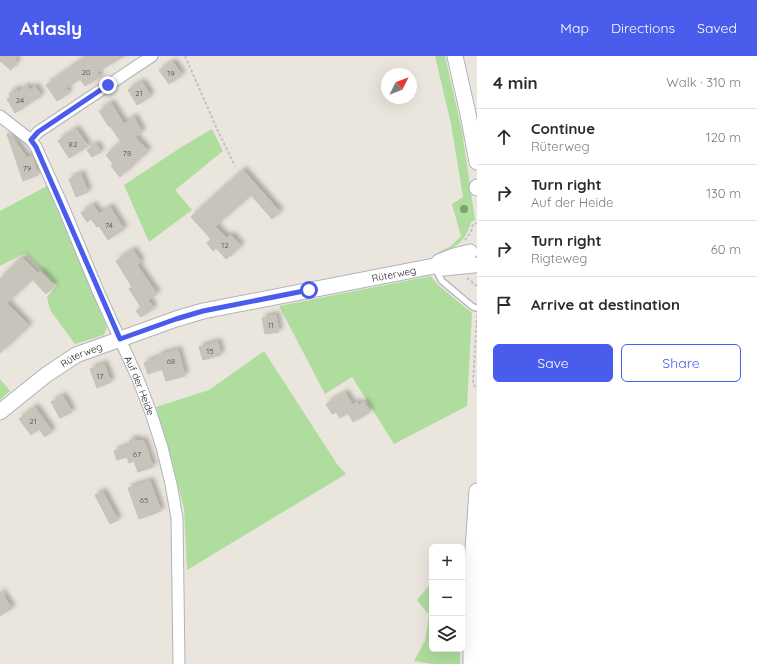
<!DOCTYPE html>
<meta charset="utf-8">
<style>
:root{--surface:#fff;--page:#f2f2f3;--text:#2b2b33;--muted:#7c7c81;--line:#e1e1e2;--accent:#4a5ceb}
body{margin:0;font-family:Quicksand,sans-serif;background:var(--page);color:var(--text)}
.controls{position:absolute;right:12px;bottom:12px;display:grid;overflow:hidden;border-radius:6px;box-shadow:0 4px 16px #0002}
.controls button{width:36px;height:36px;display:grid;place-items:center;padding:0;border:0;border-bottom:1px solid var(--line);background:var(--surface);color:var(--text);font:20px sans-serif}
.compass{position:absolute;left:381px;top:12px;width:36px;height:36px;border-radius:50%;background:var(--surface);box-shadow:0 4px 16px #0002;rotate:48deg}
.stop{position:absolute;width:12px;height:12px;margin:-9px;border:3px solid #4a5ceb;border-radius:50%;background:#fff}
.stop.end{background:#4a5ceb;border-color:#fff;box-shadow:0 1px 4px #0008}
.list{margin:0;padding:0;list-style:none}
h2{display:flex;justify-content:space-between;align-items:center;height:52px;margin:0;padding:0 16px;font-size:17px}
h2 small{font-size:13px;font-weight:400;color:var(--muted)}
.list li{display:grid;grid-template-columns:26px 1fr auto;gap:12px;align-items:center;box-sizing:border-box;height:56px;padding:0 16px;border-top:1px solid var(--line)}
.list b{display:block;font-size:15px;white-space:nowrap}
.list p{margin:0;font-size:13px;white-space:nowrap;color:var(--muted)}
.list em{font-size:13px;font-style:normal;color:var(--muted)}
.actions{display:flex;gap:8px;padding:12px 16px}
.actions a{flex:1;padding:9px 0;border:1px solid var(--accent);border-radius:6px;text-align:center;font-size:14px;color:var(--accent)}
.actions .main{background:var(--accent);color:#fff}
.icon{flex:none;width:22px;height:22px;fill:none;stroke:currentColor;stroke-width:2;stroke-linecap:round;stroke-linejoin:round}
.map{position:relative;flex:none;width:477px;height:608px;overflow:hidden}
header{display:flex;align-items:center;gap:24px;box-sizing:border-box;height:56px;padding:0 20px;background:var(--accent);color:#fff}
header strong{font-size:19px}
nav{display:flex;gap:22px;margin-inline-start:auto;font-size:14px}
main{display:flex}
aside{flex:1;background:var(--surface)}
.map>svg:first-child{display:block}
.green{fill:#afdd9e}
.building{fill:#c7c4bc;stroke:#c6c2b7;filter:url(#shadow)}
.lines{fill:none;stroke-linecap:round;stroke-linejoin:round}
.lane-casing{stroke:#b0b2bd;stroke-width:8}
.street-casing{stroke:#b0b2bd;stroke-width:13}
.secondary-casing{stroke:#b0b2bd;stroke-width:17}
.path{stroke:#c3c3c3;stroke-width:2;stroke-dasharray:3 2;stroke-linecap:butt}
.lane{stroke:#fff;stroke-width:5.5}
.street{stroke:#fff;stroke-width:11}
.secondary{stroke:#fff;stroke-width:15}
.tree{fill:#809d75}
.route{stroke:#4a5ceb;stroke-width:5}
.labels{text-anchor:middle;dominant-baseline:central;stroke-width:3;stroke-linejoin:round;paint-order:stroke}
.number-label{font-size:8px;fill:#51504e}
.street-label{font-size:10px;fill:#2a2a2a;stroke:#fff}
</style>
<header>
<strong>Atlasly</strong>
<nav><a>Map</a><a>Directions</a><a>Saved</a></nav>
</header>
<main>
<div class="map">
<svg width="477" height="608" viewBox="0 0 477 608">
<defs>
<filter id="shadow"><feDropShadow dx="3.5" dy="-3.5" stdDeviation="2" flood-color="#0004"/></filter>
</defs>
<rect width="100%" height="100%" fill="#ebe6dd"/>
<!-- green -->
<g class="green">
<path d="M435,0H445L462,75L475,164L471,166C465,187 455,192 435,200L437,197L451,190L461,180L452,148L463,141L451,68Z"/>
<path d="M212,73L223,95L175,134L192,154L149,186L124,129L183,90Z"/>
<path d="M47,130L107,271L104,279L75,288L50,254L47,241L57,229L25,197L0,210V155Z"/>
<path d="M431,220L438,229L472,257L467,350L394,388L352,321L325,338L279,250Z"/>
<path d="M264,295L337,408L346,418L187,514L184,452L156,351L209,334Z"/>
<path d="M0,323L10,335L0,344Z"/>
<path d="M432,526V593H460V608H432L414,605L425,585L429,559L417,544Z"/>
</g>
<!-- building -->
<g class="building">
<path d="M0,0H17L15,4L17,6L11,14L0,5Z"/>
<path d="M88,0H124L97,16L100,21L85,30L80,23L66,32L69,37L57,45L46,29Z"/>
<path d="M173,6L182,19L169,28L159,14Z"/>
<path d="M142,26L151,40L137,49L128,34Z"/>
<path d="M27,30L30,34L35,30L41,40L15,57L7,43L11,41L9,38L16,33L18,36Z"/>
<path d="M111,47L124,68L134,61L142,76L135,81L148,95L120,121L111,110L113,108L106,99L121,86L110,70L109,71L99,55Z"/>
<path d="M76,73L88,90L69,102L58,85Z"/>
<path d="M9,77L27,102L32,100L38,119L23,125L7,78Z"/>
<path d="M96,88L101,96L92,101L87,94Z"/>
<path d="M243,114L280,156L272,163L251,139L215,170L227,182L231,179L241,190L226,203L216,192L213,195L207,187L211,183L191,161Z"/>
<path d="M81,118L88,136L76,141L69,123Z"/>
<path d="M93,149L99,158L110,151L124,173L108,184L99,170L97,171L91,163L87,166L81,157Z"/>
<path d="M133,194L141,206L137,209L157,238L148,244L154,252L141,261L136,255L141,251L129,233L132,231L116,205Z"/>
<path d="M22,201L38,217L40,215L54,230L46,238L32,223L7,247L29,270L0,297V223Z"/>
<path d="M276,259L279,276L265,278L262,262Z"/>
<path d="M218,286L221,299L203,304L199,291Z"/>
<path d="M178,294L185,320L166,325L162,313L148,318L144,307L159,301V299Z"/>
<path d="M104,308L111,326L97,332L90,313Z"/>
<path d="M345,337L353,349L357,346L359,349L364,346L370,356L353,366L348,357L340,362L336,356L332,358L326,348Z"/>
<path d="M63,340L72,356L60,362L51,346Z"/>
<path d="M35,351L52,375L45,381L39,373L31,379L19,363Z"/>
<path d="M134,383L138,385H144L153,411L138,416L134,405L129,407L127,401L117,404L114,395L128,390L130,384Z"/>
<path d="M150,425L161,455L139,463L128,432Z"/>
<path d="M103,436L118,464L110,468L95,439Z"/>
<path d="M0,535L12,552L0,560Z"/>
</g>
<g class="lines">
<!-- lane casing -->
<g class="lane-casing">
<path id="lane" d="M435,212L442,225L473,251L477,252"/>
</g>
<!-- street casing -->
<g class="street-casing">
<g id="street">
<path id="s1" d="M0,60L31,84L36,91L64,153L98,235L138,323L151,357L162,391L171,428L177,462L179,608"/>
<path d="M31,84L38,76L152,0"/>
</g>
</g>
<!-- secondary casing -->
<g class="secondary-casing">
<g id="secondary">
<path d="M455,0L468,58L477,106"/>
<path d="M477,131V132"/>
<path d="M439,206L454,200L470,196"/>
<path id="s2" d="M0,356L46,319L76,299L176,263L203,255L434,210L443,212L474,209"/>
<path d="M471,608V523L477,435"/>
</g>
</g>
<!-- path -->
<g class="path">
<path d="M185,0L218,75L235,110"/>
<path d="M465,184L471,176L473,168L477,167"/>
<path d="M467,222L477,230"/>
<path d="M477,259L473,328L477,333"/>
</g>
<!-- lane -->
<use href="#lane" class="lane"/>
<!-- street -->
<use href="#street" class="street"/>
<!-- secondary -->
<use href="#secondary" class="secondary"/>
</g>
<!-- trees -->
<circle class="tree" cx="464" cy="153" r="4"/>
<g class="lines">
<!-- route -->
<path class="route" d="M108,29L38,76L31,84L36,91L120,283L176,263L203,255L309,234"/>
</g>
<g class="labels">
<!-- number labels -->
<g class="number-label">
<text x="86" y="16">20</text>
<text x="171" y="17">19</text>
<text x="139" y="37">21</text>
<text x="20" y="44">24</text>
<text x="73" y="88">82</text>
<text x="127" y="97">78</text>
<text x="27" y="112">79</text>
<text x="109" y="169">74</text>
<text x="225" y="189">12</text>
<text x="271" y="269">11</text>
<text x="210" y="295">15</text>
<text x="171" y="305">68</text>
<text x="100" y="320">17</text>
<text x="33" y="365">21</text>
<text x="137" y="398">67</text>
<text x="144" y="444">65</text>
</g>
<!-- street labels -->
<g class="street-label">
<text stroke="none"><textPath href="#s2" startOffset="424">Rüterweg</textPath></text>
<text stroke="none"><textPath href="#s2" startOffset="100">Rüterweg</textPath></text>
<text stroke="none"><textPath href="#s1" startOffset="308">Auf der Heide</textPath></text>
</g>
</g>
</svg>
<div class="controls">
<button>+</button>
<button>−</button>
<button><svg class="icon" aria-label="layers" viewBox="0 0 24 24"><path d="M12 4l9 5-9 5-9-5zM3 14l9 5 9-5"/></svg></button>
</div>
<svg class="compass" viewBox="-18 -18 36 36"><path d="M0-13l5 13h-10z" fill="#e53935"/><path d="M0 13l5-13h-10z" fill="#7c7c81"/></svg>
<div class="stop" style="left:309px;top:234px"></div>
<div class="stop end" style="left:108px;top:29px"></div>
</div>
<aside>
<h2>4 min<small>Walk · 310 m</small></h2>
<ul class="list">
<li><svg class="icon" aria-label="ahead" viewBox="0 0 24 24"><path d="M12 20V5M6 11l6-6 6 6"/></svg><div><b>Continue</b><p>Rüterweg</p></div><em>120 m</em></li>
<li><svg class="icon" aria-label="right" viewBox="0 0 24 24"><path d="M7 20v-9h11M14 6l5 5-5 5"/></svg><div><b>Turn right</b><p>Auf der Heide</p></div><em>130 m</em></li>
<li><svg class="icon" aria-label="right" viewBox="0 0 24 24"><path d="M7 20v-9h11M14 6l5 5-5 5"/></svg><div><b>Turn right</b><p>Rigteweg</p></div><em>60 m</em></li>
<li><svg class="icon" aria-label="arrive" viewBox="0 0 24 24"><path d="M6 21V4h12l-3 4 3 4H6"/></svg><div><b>Arrive at destination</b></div></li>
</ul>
<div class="actions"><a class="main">Save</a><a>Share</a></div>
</aside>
</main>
